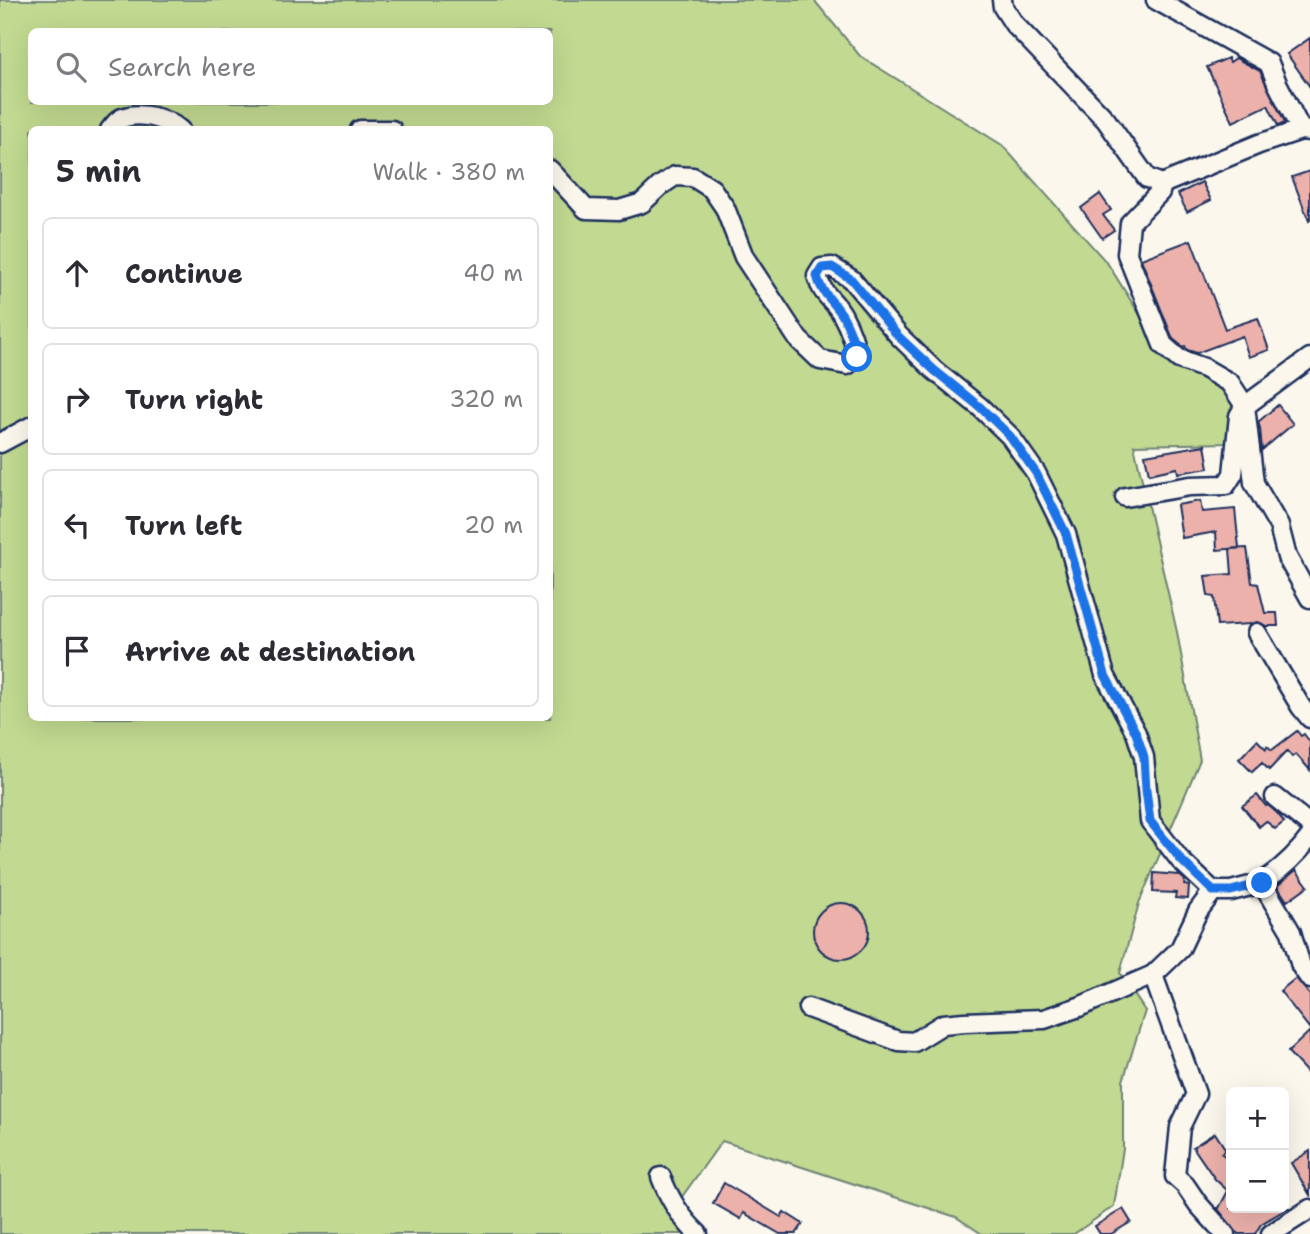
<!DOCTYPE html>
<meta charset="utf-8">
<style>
:root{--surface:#fff;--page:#f2f2f3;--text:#2b2b33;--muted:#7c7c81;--line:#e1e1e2}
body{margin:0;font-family:"Shantell Sans",sans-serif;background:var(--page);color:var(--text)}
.controls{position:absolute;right:21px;bottom:21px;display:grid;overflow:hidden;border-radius:10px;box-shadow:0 7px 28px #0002}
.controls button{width:63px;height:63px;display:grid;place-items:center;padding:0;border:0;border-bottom:2px solid var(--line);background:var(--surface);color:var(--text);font:35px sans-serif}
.stop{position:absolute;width:21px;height:21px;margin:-16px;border:5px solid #1a73e8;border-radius:50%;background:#fff}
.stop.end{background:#1a73e8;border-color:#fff;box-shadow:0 2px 7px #0008}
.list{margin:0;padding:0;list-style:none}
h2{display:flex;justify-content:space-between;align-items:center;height:91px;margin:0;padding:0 28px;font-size:30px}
h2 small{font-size:23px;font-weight:400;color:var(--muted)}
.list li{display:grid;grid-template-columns:46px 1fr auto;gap:21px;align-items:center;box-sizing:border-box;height:112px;margin:0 14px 14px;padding:0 14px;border:2px solid var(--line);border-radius:10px}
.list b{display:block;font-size:26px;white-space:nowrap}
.list em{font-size:23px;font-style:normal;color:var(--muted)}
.icon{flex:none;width:38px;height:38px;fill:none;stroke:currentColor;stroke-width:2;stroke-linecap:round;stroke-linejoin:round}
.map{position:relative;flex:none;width:1310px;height:1234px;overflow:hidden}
.search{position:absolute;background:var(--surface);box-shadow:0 7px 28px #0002;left:28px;top:28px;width:525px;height:77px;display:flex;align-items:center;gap:18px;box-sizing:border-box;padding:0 24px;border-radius:10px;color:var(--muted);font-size:26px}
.panel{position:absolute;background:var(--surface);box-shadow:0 7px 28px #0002;left:28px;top:126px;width:525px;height:595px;border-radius:10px}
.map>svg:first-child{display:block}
.green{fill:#c1d990;stroke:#6e8477;stroke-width:2;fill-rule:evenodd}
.building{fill:#ecb1ab;stroke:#1b2f5e;stroke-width:2}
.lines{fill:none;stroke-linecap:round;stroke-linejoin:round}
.street-casing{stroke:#1b2f5e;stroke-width:23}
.street{stroke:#fbf7ec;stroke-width:18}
.route{stroke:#1a73e8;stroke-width:9}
</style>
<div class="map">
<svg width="1310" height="1234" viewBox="0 0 1310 1234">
<rect width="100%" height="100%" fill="#fbf7ec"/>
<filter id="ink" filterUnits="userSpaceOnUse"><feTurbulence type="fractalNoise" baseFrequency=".0143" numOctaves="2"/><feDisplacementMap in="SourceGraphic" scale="14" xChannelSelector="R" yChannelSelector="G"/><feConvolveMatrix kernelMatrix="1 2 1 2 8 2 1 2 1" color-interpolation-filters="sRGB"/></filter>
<g filter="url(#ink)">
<!-- green -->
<path class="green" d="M0,0H814L860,56L1002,145L1108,264L1160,347L1210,377L1237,399L1230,443L1134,445L1177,632L1200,760L1139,903L1120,973L1145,1011L1123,1081V1149L1114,1206L1074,1234H982L956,1217L722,1141L671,1212L697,1234H0ZM32,32H550V102H32ZM32,130H550V718H32Z"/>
<!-- building -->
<g class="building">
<path d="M1310,38V87L1287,54Z"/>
<path d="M1228,58L1230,62L1236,58L1260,71L1285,123L1278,126L1268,105L1233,122L1207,67Z"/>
<path d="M1310,171V220L1309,221L1292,177Z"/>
<path d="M1202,182L1211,200L1187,212L1178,194Z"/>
<path d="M1100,194L1111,210L1103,215L1114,230L1102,238L1081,208Z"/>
<path d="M1191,240L1225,329L1258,318L1269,350L1249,357L1242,336L1197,353L1187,350L1185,346L1183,347L1173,339L1141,259Z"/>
<path d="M1278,405L1293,424L1262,450L1260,428L1258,422Z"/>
<path d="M1205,445L1209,468L1178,473L1177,468L1149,474L1145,455Z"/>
<path d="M1200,501L1202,512L1235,509L1239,548L1217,550L1216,532L1182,538L1177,505Z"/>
<path d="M1247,548L1252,583L1258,584L1265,613H1277L1278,626H1266L1258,622L1250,624L1217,626L1214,597L1208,596L1205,576L1232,574L1230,549Z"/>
<path d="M1297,731L1301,736L1304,734L1310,742V770L1296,754L1292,757L1287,751L1269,770L1262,763L1252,772L1239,759L1257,740L1266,749L1267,746L1272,750Z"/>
<path d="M1257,795L1266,806L1268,805L1277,813L1284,822L1275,829L1266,821L1259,827L1242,806Z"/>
<path d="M1296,870L1308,886L1287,901L1277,886Z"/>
<path d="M1154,873L1179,875L1185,880L1184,885L1189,886L1188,899L1175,898L1176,893L1153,892Z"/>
<circle cx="841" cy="931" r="28"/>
<path d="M1296,978L1310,995V1029L1280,991Z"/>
<path d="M1310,1031V1076L1288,1052Z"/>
<path d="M1215,1133L1226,1150L1221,1153L1231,1161V1208H1288L1261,1224L1255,1234H1238L1217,1208H1219L1228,1191L1215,1179L1193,1147Z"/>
<path d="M1310,1151V1195L1291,1163Z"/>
<path d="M724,1183L781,1217L784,1212L803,1224L796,1234H780L744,1213L741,1219L713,1203Z"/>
<path d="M1123,1209L1131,1222L1111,1234H1100L1095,1226Z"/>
</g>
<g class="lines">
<!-- street casing -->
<g class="street-casing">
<g id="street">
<path d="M1002,0L1003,7L1014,24L1106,120L1147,178L1162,184L1160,192L1130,223L1127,254L1163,345L1179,359L1204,368L1230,383L1245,406L1254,483L1279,526L1287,557L1310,598"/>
<path d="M1156,0L1269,63L1277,83L1301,130"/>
<path d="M110,130C113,126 117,120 122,118C140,111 166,118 180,130"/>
<path d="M360,130H392"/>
<path d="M550,170L586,209L619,210L642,203L660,186L675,176L693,177L712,189L725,208L744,257L798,339L820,360L847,365L857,357C855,342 849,327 842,314C833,298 823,297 817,276L822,268L832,267L851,279L899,336L934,370L980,407L1010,436L1036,473L1066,534L1105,675L1136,733L1144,757L1150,821L1180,860L1213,891H1231L1262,883L1291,932L1301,966L1310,979"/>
<path d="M1162,184L1259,144L1301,130L1310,131"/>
<path d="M0,443L32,426"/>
<path d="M1125,497L1190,486L1226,485L1233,474L1239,416L1245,406L1310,358"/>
<path d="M1257,633L1301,707L1310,718"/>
<path d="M1275,797L1310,825"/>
<path d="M1262,883C1280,870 1297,855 1310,837"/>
<path d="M1153,975L1196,1094L1180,1127L1175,1176L1185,1185L1198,1204L1225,1234"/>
<path d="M808,1008L898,1041L914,1042L943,1024L964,1022L1044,1019L1079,1007L1153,975L1180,949L1198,911L1213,891"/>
<path d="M661,1177C669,1198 682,1219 698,1234"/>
<path d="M1271,1234L1310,1209"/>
</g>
</g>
<!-- street -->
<use href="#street" class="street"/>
</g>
</g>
<g class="lines" filter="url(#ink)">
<!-- route -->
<path class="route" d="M857,357C855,343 847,320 838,309C829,297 821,292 817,276L822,268L832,267L851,279L898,336L934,370L980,407L1010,436L1036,473L1066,534L1105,675L1136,733L1144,757L1146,790L1150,821L1181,860L1213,891H1231L1262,883"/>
</g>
</svg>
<div class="controls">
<button>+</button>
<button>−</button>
</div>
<div class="stop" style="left:857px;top:357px"></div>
<div class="stop end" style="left:1262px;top:883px"></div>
<div class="search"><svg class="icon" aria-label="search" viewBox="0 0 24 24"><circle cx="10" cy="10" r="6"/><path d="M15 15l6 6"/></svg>Search here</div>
<section class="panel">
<h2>5 min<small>Walk · 380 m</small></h2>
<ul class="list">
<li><svg class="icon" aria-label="ahead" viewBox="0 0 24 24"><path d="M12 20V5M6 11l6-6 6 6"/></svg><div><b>Continue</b></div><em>40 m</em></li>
<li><svg class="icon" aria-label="right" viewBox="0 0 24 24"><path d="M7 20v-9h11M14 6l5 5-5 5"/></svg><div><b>Turn right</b></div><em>320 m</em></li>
<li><svg class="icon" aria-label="left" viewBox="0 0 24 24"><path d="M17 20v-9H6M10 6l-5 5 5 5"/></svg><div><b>Turn left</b></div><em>20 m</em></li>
<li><svg class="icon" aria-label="arrive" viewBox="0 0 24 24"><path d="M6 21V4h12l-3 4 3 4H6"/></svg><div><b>Arrive at destination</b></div></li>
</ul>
</section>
</div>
